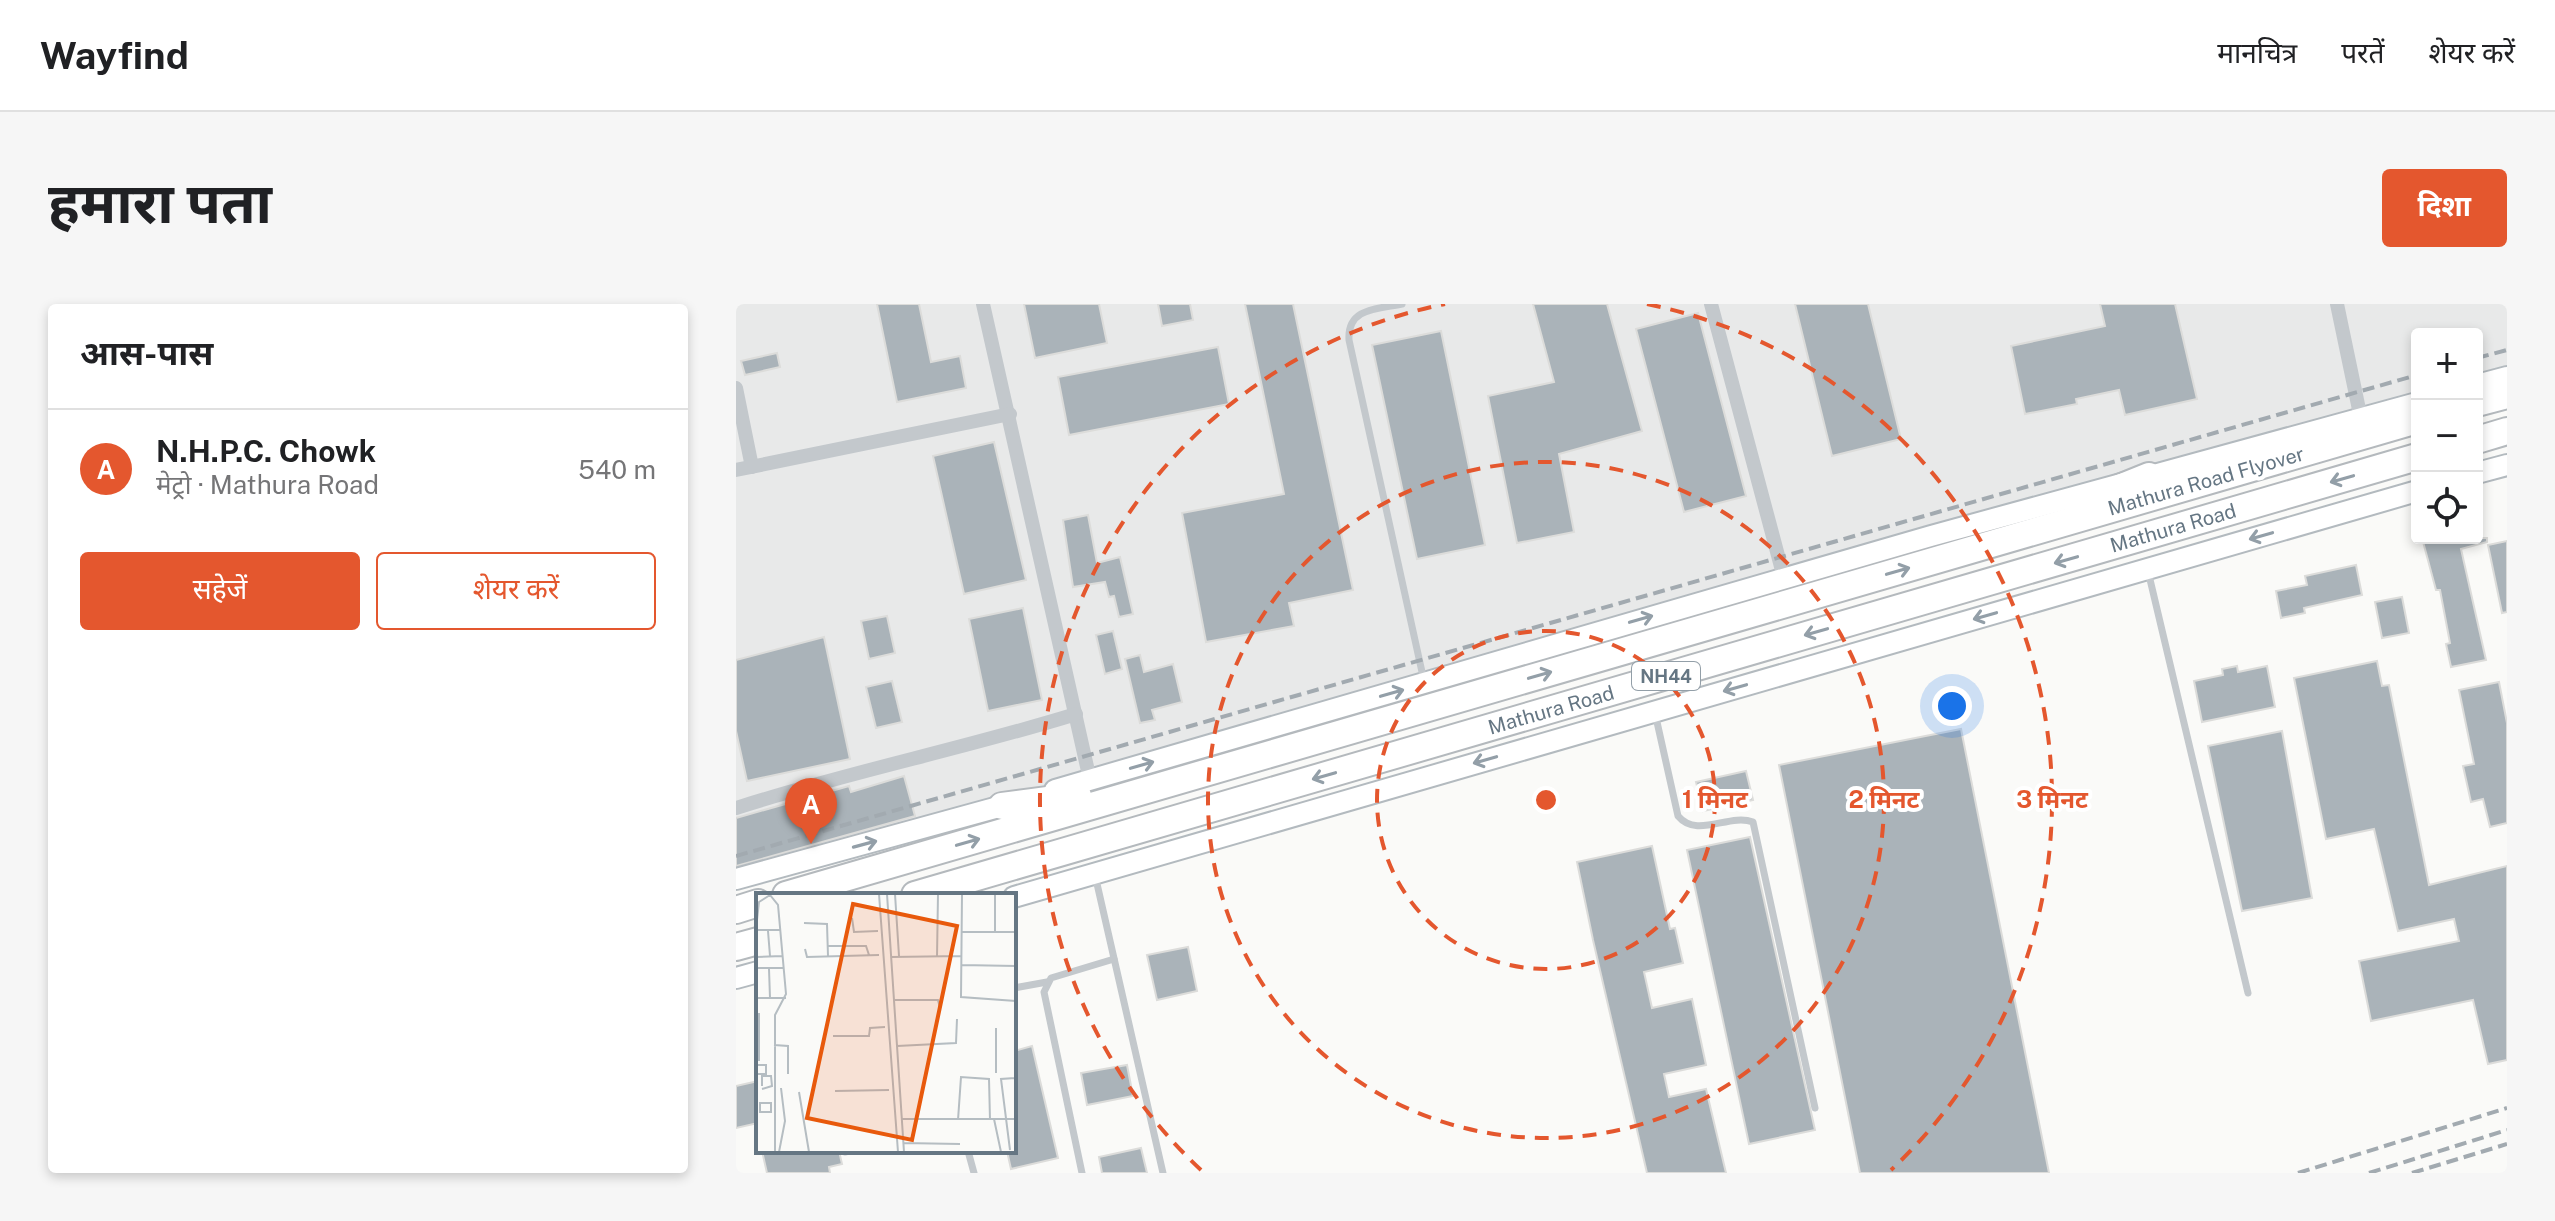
<!DOCTYPE html>
<html lang="hi">
<meta charset="utf-8">
<style>
:root{--surface:#fff;--page:#f6f6f6;--text:#202124;--muted:#757577;--line:#e0e0e0;--accent:#e4572e}
body{margin:0;font-family:"Public Sans","Noto Sans Devanagari",sans-serif;background:var(--page);color:var(--text)}
.controls{position:absolute;right:24px;top:24px;display:grid;overflow:hidden;border-radius:8px;box-shadow:0 4px 12px #0003}
.controls button{width:72px;height:72px;display:grid;place-items:center;padding:0;border:0;border-bottom:2px solid var(--line);background:var(--surface);color:var(--text);font:40px sans-serif}
.you{position:absolute;left:1216px;top:402px;width:28px;height:28px;margin:-20px;border:6px solid #fff;border-radius:50%;background:#1a73e8;box-shadow:0 0 0 12px #1a73e833}
.badge{display:grid;place-items:center;width:52px;height:52px;border-radius:50%;background:var(--accent);color:#fff;font-size:26px;font-weight:700}
.pin{position:absolute;translate:-50% -66px;filter:drop-shadow(0 2px 4px #0008)}
.pin::after{content:'';position:absolute;top:42px;width:28px;height:24px;background:inherit;clip-path:polygon(0 0,100% 0,50% 100%)}
.list{margin:0;padding:0;list-style:none}
h2{display:flex;justify-content:space-between;align-items:center;height:104px;margin:0;padding:0 32px;font-size:34px}
h2 small{font-size:26px;font-weight:400;color:var(--muted)}
.list li{display:grid;grid-template-columns:52px 1fr auto;gap:24px;align-items:center;box-sizing:border-box;height:120px;padding:0 32px;border-top:2px solid var(--line)}
.list b{display:block;font-size:30px;white-space:nowrap}
.list p{margin:0;font-size:26px;white-space:nowrap;color:var(--muted)}
.list em{font-size:26px;font-style:normal;color:var(--muted)}
.actions{display:flex;gap:16px;padding:24px 32px}
.actions a{flex:1;padding:18px 0;border:2px solid var(--accent);border-radius:8px;text-align:center;font-size:28px;color:var(--accent)}
.actions .main{background:var(--accent);color:#fff}
.icon{flex:none;width:44px;height:44px;fill:none;stroke:currentColor;stroke-width:2;stroke-linecap:round;stroke-linejoin:round}
.map{position:relative;flex:none;width:1771px;height:869px;overflow:hidden;border-radius:8px}
header{display:flex;align-items:center;gap:48px;box-sizing:border-box;height:112px;padding:0 40px;background:var(--surface);border-bottom:2px solid var(--line)}
header strong{font-size:38px}
nav{display:flex;gap:44px;margin-inline-start:auto;font-size:28px}
.intro{display:flex;align-items:center;justify-content:space-between;box-sizing:border-box;height:192px;padding:0 48px}
h1{margin:0;font-size:56px}
.button{padding:20px 36px;border-radius:8px;background:var(--accent);color:#fff;font-size:28px;font-weight:700}
main{display:flex;gap:48px;padding:0 48px}
aside{flex:1;background:var(--surface);border-radius:8px;box-shadow:0 4px 12px #0003}
.map>svg:first-child{display:block}
.built{fill:#e8e9e9}
.building{fill:#aab3b9;stroke:#dcdcda;stroke-width:2}
.lines{fill:none;stroke-linecap:round;stroke-linejoin:round}
.secondary-casing{stroke:#b3babf;stroke-width:24}
.highway-casing{stroke:#b4b9bd;stroke-width:30}
.lane{stroke:#c3c8cc;stroke-width:7}
.street{stroke:#c3c8cc;stroke-width:14}
.secondary{stroke:#fff;stroke-width:20}
.highway{stroke:#fff;stroke-width:26}
.rail{stroke:#a2aab0;stroke-width:4;stroke-dasharray:12 6;stroke-linecap:butt}
.oneway{stroke:#939fa8}
.ring{fill:none;stroke:#e4572e;stroke-width:4;stroke-dasharray:14 10}
.labels{text-anchor:middle;dominant-baseline:central;stroke-width:8;stroke-linejoin:round;paint-order:stroke}
.shield{fill:#fff;stroke:#939fa8;stroke-width:2}
.shield-label{font-size:18px;font-weight:bold;fill:#657683}
.street-label{font-size:20px;fill:#657683;stroke:#fff}
.inset-road{fill:none;stroke:#b5bdc2;stroke-width:2}
.view{fill:#e8590c;fill-opacity:0.15;stroke:#e8590c;stroke-width:4}
.inset-edge{fill:none;stroke:#657683;stroke-width:4}
.centre{fill:#e4572e;stroke:#fff;stroke-width:4}
.ring-label{font-size:24px;text-anchor:middle;font-weight:bold;fill:#e4572e;stroke:#fff;stroke-width:8;stroke-linejoin:round;paint-order:stroke}
</style>
<header>
<strong>Wayfind</strong>
<nav><a>मानचित्र</a><a>परतें</a><a>शेयर करें</a></nav>
</header>
<div class="intro"><h1>हमारा पता</h1><a class="button">दिशा</a></div>
<main>
<aside>
<h2>आस-पास<small></small></h2>
<ul class="list">
<li><span class="badge">A</span><div><b>N.H.P.C. Chowk</b><p>मेट्रो · Mathura Road</p></div><em>540 m</em></li>
</ul>
<div class="actions"><a class="main">सहेजें</a><a>शेयर करें</a></div>
</aside>
<div class="map">
<svg width="1771" height="869" viewBox="0 0 1771 869">
<rect width="100%" height="100%" fill="#fafaf8"/>
<!-- built -->
<path class="built" d="M0,0H1771V64L1741,73V30H1681V91L0,585Z"/>
<!-- building -->
<g class="building">
<path d="M141,0H183L195,58L224,52L230,84L161,98Z"/>
<path d="M288,0H363L371,39L299,54Z"/>
<path d="M422,0H454L457,16L426,22Z"/>
<path d="M509,0H557L617,286L553,299L558,322L470,338L446,209L548,190Z"/>
<path d="M797,0H871L906,127L823,150L838,228L781,239L752,92L818,78Z"/>
<path d="M1059,0H1132L1165,135L1096,152Z"/>
<path d="M1364,0H1439L1461,95L1389,111L1383,86L1340,95L1341,100L1289,110L1275,42L1369,22Z"/>
<path d="M962,9L1010,192L948,208L900,25Z"/>
<path d="M705,27L749,241L681,255L636,41Z"/>
<path d="M482,43L493,100L333,131L322,73Z"/>
<path d="M41,49L44,63L9,71L5,57Z"/>
<path d="M258,138L290,276L228,290L197,152Z"/>
<path d="M352,211L361,259L384,253L397,310L383,313L378,292L373,293L369,278L337,283L327,216Z"/>
<path d="M1686,234H1751V238L1725,245L1750,356L1715,363L1710,340L1714,339L1704,286H1700Z"/>
<path d="M1771,237V308L1766,309L1752,241Z"/>
<path d="M1620,261L1626,291L1568,304L1569,309L1545,314L1540,287L1571,281L1569,272Z"/>
<path d="M1666,293L1673,329L1646,334L1639,298Z"/>
<path d="M287,304L306,396L252,407L233,315Z"/>
<path d="M151,312L159,349L133,355L125,317Z"/>
<path d="M377,327L386,365L369,370L360,331Z"/>
<path d="M88,333L114,455L11,477L0,427V356Z"/>
<path d="M404,351L408,368L437,360L446,398L416,406L419,416L404,419L389,355Z"/>
<path d="M1641,357L1646,382L1653,381L1693,581L1771,562V756L1752,760L1737,696L1635,717L1623,657L1723,637L1718,615L1662,627L1638,525L1590,535L1558,374Z"/>
<path d="M1501,362L1502,368L1531,362L1539,403L1466,418L1458,377L1487,371L1486,365Z"/>
<path d="M156,377L166,418L140,424L130,383Z"/>
<path d="M1763,378L1771,419V519L1754,523L1747,495L1735,498L1727,462L1738,460L1723,386Z"/>
<path d="M1225,425L1313,869H1124L1043,461Z"/>
<path d="M1546,427L1576,594L1506,607L1472,442Z"/>
<path d="M1010,467L1017,496L967,507L960,478Z"/>
<path d="M168,472L179,512L0,562V514L113,482L115,488Z"/>
<path d="M1014,533L1079,826L1013,840L951,546Z"/>
<path d="M916,542L934,625L939,624L947,659L908,668L916,704L956,695L970,761L928,770L933,793L970,785L990,869H911L857,636L841,558Z"/>
<path d="M452,643L461,687L421,696L411,651Z"/>
<path d="M296,742L322,854L275,865L271,847H278V747Z"/>
<path d="M391,761L397,792L351,801L345,769Z"/>
<path d="M22,777V819L0,824V782Z"/>
<path d="M405,844L411,869H366L363,853Z"/>
<path d="M26,847H103L106,860L93,863L94,869H31Z"/>
</g>
<g class="lines">
<!-- secondary casing -->
<g class="secondary-casing">
<g id="secondary">
<path d="M1741,81L1771,73"/>
<path d="M1741,169L1771,161"/>
<path d="M319,486L1195,232L1681,99"/>
<path d="M0,575L277,499"/>
<path d="M278,593L1681,187"/>
<path d="M0,674L22,668"/>
</g>
</g>
<!-- highway casing -->
<g class="highway-casing">
<g id="highway">
<path d="M1741,99L1771,91"/>
<path d="M1741,136L1771,127"/>
<path d="M1361,193L1413,172"/>
<path d="M266,502L342,492"/>
<path d="M50,591L1681,116"/>
<path d="M179,591L1681,153"/>
<path d="M0,606L22,599"/>
<path d="M0,643L22,637"/>
</g>
</g>
<!-- lane -->
<g class="lane">
<path d="M666,0C641,5 611,4 613,36L688,377"/>
<path d="M1412,267L1512,689"/>
<path d="M919,409L942,512C961,535 993,509 1017,518L1079,804"/>
<path d="M359,571L427,869"/>
<path d="M278,684L311,678"/>
<path d="M232,847L238,869"/>
<path d="M109,848L113,847"/>
<path d="M346,869L308,688L315,674L378,655"/>
</g>
<!-- street -->
<g class="street">
<path d="M247,0L354,476"/>
<path d="M975,0L1048,274"/>
<path d="M1601,0L1625,115"/>
<path d="M0,84L16,163"/>
<path d="M0,166L274,110"/>
<path d="M0,504C112,468 227,445 340,410"/>
</g>
<!-- secondary -->
<use href="#secondary" class="secondary"/>
<!-- highway -->
<use href="#highway" class="highway"/>
<!-- rail -->
<g class="rail">
<path d="M1741,54L1771,46"/>
<path d="M0,552L1681,71"/>
<path d="M1562,869L1771,804"/>
<path d="M1633,869L1771,826"/>
<path d="M1676,869L1771,840"/>
</g>
</g>
<!-- one-way arrows -->
<defs><path id="oneway-shaft" d="M-6 0H5M1.5-3L5.5 0L1.5 3" fill="none" stroke-width="1.6" stroke-linecap="round" stroke-linejoin="round" transform="scale(2)"/></defs>
<g class="oneway">
<use href="#oneway-shaft" transform="translate(1606 175) rotate(164)"/>
<use href="#oneway-shaft" transform="translate(1525 232) rotate(164)"/>
<use href="#oneway-shaft" transform="translate(1330 256) rotate(164)"/>
<use href="#oneway-shaft" transform="translate(1162 267) rotate(-16)"/>
<use href="#oneway-shaft" transform="translate(1249 312) rotate(164)"/>
<use href="#oneway-shaft" transform="translate(905 315) rotate(-16)"/>
<use href="#oneway-shaft" transform="translate(1080 328) rotate(164)"/>
<use href="#oneway-shaft" transform="translate(804 371) rotate(-16)"/>
<use href="#oneway-shaft" transform="translate(999 384) rotate(164)"/>
<use href="#oneway-shaft" transform="translate(656 389) rotate(-16)"/>
<use href="#oneway-shaft" transform="translate(749 456) rotate(164)"/>
<use href="#oneway-shaft" transform="translate(406 461) rotate(-16)"/>
<use href="#oneway-shaft" transform="translate(588 472) rotate(164)"/>
<use href="#oneway-shaft" transform="translate(232 538) rotate(-16)"/>
<use href="#oneway-shaft" transform="translate(129 540) rotate(-15)"/>
</g>
<!-- distance rings -->
<g class="ring">
<circle cx="810" cy="496" r="169"/>
<circle cx="810" cy="496" r="338"/>
<path d="M465 866A506 506 0 0 1 709 0M911 0A506 506 0 0 1 1155 866"/>
</g>
<g class="labels">
<!-- shield labels -->
<rect class="shield" x="896" y="358" width="68" height="28" rx="6"/>
<g class="shield-label">
<text x="930" y="372">NH44</text>
</g>
<!-- street labels -->
<g class="street-label">
<text transform="translate(1470 177) rotate(-16)">Mathura Road Flyover</text>
<text transform="translate(1437 224) rotate(-16)">Mathura Road</text>
<text transform="translate(815 406) rotate(-16)">Mathura Road</text>
</g>
</g>
<!-- overview -->
<g transform="translate(20 589)">
<rect width="260" height="260" fill="#fafaf8"/>
<path class="inset-road" d="M123,1L142,259M131,1L148,259M139,1L143,63M206,1L205,104L260,108M96,25L98,39L122,38M1,27L3,9L14,2L22,12L30,101L19,122V259M48,30L71,31L72,63M0,37H25M12,38L14,63M205,39H260M239,39V1M71,53H110L113,62M49,56L51,64L123,62M0,64L26,63M135,64L205,63M181,64L182,1M205,72L260,73M0,75H28M13,76L14,105M0,105H30M138,107H182L184,115M259,108L260,191M240,135V180M77,143H113L114,135L129,134M18,152L32,153V181M141,153L200,150L201,126M3,168V120M0,172H10V181H0M6,193V183H15L16,193L6,196M79,198L133,197M43,199L53,259M4,210H15V219H4ZM146,226H260M238,226L245,259M202,227L205,184L233,186L234,227M147,250L204,251M254,257L245,186L259,185M23,259L29,228L25,195"/>
<path class="view" d="M97,11L201,33L156,247L51,225Z"/>
<rect width="260" height="260" class="inset-edge"/>
</g>
<circle cx="810" cy="496" r="12" class="centre"/>
<g class="ring-label">
<text x="979" y="504">1 मिनट</text>
<text x="1148" y="504">2 मिनट</text>
<text x="1316" y="504">3 मिनट</text>
</g>
</svg>
<div class="controls">
<button>+</button>
<button>−</button>
<button><svg class="icon" aria-label="locate" viewBox="0 0 24 24"><circle cx="12" cy="12" r="6"/><path d="M12 2v4M12 18v4M2 12h4M18 12h4"/></svg></button>
</div>
<div class="you"></div>
<div class="pin badge" style="left:75px;top:540px">A</div>
</div>
</main>
